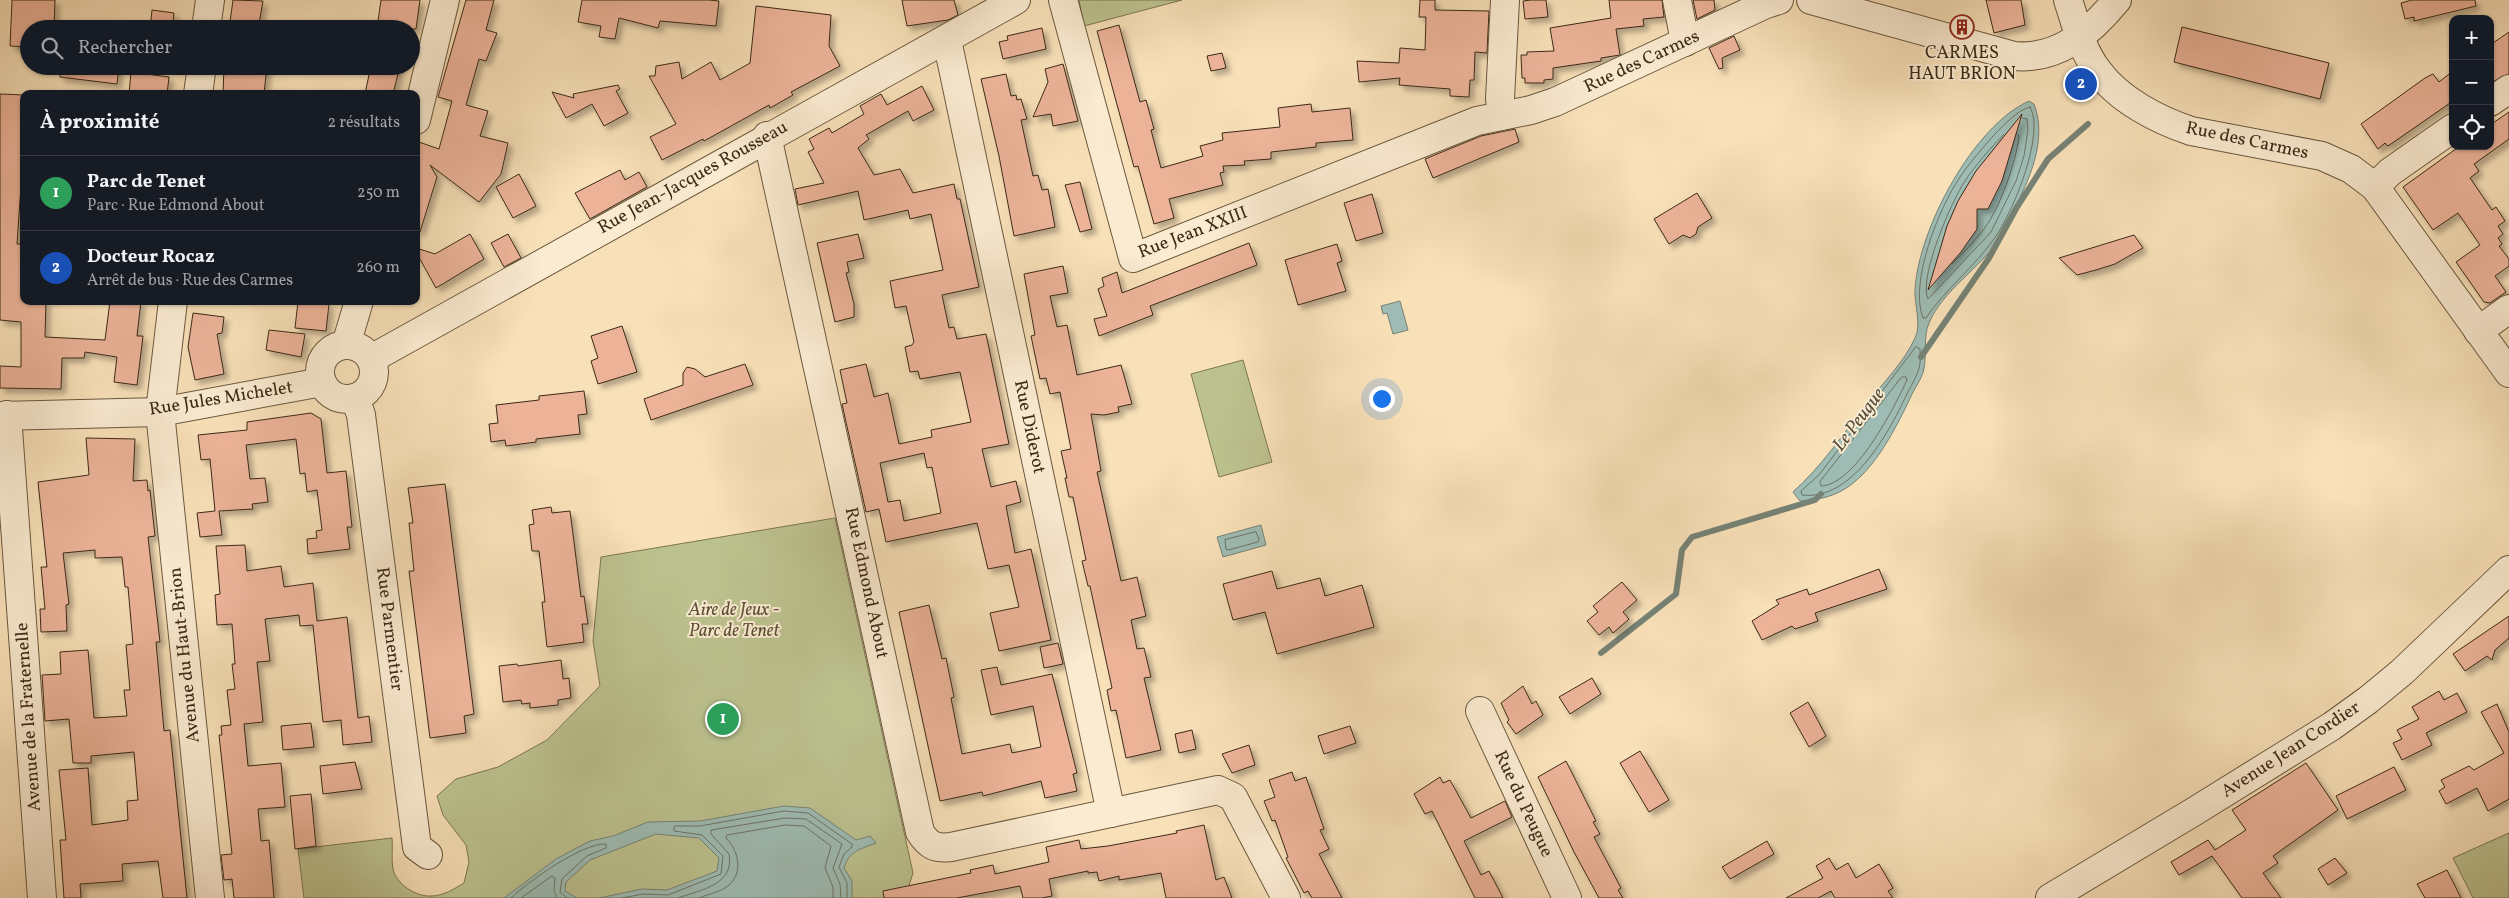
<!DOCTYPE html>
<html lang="fr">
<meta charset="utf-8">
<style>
:root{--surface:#171b24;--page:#242831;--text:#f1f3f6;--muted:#9ea1a6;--line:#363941;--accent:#ea580c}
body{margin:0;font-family:Vollkorn,serif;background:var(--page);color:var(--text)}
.controls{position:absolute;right:15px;top:15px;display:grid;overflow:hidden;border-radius:10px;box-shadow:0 1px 4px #0004}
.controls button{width:45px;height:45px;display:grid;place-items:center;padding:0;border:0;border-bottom:1px solid var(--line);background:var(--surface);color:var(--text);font:25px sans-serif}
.you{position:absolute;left:1381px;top:398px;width:18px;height:18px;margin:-12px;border:4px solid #fff;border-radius:50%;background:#1a73e8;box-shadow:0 0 0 8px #1a73e833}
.badge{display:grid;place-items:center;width:32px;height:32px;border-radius:50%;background:var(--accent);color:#fff;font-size:16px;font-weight:700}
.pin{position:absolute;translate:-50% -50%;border:2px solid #fff;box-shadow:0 1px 5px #0006}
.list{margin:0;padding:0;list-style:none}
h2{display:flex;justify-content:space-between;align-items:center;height:65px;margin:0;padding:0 20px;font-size:21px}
h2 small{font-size:16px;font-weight:400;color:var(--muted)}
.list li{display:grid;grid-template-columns:32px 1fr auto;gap:15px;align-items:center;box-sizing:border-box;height:75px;padding:0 20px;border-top:1px solid var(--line)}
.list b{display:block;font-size:19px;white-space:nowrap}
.list p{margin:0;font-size:16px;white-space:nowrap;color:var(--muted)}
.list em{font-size:16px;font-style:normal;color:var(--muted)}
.icon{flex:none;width:28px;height:28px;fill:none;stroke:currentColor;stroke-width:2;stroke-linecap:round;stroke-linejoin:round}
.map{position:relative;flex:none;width:2509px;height:898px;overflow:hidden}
.search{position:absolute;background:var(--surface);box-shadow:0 1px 4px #0004;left:20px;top:20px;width:400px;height:55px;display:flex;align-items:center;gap:12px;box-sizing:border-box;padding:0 18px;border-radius:28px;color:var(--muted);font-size:19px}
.panel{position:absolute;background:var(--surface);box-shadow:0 1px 4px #0004;left:20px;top:90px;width:400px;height:215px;border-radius:10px}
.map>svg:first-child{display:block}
.green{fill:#bcc28f;stroke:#7c7652}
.water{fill:#9ebcb4;stroke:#768275}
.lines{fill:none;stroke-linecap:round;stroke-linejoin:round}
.shore{stroke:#6c7365;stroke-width:1}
.stream{stroke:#768275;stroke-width:6}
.building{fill:#ecb399;stroke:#3b2a16;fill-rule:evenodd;filter:url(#shadow)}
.minor-casing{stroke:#6a583e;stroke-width:30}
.minor{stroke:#faebd1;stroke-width:28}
.labels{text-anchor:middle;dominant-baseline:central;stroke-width:4;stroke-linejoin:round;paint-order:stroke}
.poi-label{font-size:18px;fill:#3b2a16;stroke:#faebd1}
.street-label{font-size:18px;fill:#3b2a16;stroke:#faebd1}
.park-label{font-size:18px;font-style:italic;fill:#5b5034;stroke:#faebd1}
.water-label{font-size:19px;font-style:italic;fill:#544e3e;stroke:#faebd1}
</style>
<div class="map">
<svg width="2509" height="898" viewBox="0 0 2509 898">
<defs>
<filter id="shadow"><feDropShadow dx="4.5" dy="4.5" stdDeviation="2.5" flood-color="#0004"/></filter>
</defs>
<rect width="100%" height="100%" fill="#f8e0b8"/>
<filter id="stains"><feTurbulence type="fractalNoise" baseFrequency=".004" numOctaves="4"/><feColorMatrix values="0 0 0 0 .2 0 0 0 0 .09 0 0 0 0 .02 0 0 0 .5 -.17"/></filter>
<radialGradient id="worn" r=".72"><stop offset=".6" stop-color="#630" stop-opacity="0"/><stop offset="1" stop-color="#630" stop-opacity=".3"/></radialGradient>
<!-- green -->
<g class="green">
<path d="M1079,0H1182L1084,26Z"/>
<path d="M1243,360L1272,462L1219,477L1191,374Z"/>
<path d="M835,518L913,873L905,898H304L298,849L392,838C393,848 391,859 393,869C396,884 416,897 431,896C443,896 454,889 464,883L469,862L466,845L443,815L437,796L456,779L498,767L547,740L600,686L593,641L601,557Z"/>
<path d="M2509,833V898H2473L2453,858Z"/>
</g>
<!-- water -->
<g class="water">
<path d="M2029,101L2034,104C2048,140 2029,180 2013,212C2009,221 2005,231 2000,239C1979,269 1943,290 1929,323C1923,337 1927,354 1924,368C1923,376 1917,385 1913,392C1898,424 1875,472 1843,490C1829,498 1815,500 1800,501L1793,492C1822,466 1844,433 1868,402C1884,382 1904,362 1915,338C1922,325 1914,304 1915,290C1918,230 1973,126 2029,101Z"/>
<path d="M1400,301L1408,330L1393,334L1387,313L1383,314L1381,306Z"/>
<path d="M1261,525L1266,545L1223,557L1217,537Z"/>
<path d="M784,806L810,808L856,840L870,836L876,843C859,850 850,850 844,868L852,881V898H599L642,889L667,890L717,871L719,858L699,838L656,834L590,860L566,882L565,891L577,898H504L556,859L590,841L613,836L648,822L700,821Z"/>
</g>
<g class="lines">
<!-- shore -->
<g class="shore">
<path d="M2030,107C2046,134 2012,213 1996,236C1976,266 1946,288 1926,318H1923C1909,282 1939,208 1960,177C1970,162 1982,149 1994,135C2003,126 2017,110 2030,107Z"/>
<path d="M2004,134C1991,148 1976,164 1965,181C1952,200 1918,278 1928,299L1991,232L2016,181L2024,156L2028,129L2027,119L2022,118"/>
<path d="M1952,264C1963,253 1974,242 1984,229C2000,208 2016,162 2019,136L2017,134"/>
<path d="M1916,347L1920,349C1920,355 1921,362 1919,368C1917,377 1910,387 1906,396C1888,434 1852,501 1802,495L1801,491L1819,475Z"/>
<path d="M1902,377H1906L1907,380C1894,408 1855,485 1821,486L1820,482Z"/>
<path d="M1256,532L1259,539L1258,542L1228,550L1226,549L1225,540Z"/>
<path d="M511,898C529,881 582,843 606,844V848L587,856L562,879L560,892L567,898"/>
<path d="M521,898L552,876L555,878L554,891L557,898"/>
<path d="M622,898L643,894L668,895L721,874L723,856L702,835L674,831V826H700L784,811L808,813L852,844V847L844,854L839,867L847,883V898"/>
<path d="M678,898C700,890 735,885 729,854L711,834V830L785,818L806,819L842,844L833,868L840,884L841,898"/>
<path d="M699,898C708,894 721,892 729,885C744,872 738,850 726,838L727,835L785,825L804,826L831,846L825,868L833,887V898"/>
</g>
<!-- stream -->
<g class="stream">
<path d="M1921,357L1989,258L2017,207L2048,159L2088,124"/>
<path d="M1601,653L1676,594L1682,550L1692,537L1815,500L1821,494"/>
</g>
</g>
<!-- building -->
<g class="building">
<path d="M12,0H55L54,29H29V47L10,46Z"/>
<path d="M233,0L263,1L258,29H229Z"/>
<path d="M381,0H420L416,29H387L388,23L378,21Z"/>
<path d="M466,0H494L486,30L497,33L486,61L479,59L466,105L488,111L480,136L508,143L501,174L479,202L430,165L437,177L420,232L416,231V141L439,149L452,101L438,97Z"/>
<path d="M582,0H709L719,1L716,26L660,21L658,28L619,18L615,39L599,37L601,26L578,22Z"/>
<path d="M902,0H954L958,15L948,20L907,26Z"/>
<path d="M1420,0H1435V10L1489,11L1487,53L1475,52L1474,80H1470L1469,97L1450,96V89L1399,85L1400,78L1359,82L1357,61L1399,63L1400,48L1425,50L1426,17H1419Z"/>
<path d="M1531,0H1546L1548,17L1525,19L1523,1Z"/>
<path d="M1609,0H1662L1664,17L1643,19L1644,26L1616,29L1620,55L1601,58V61L1553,68V79L1544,80V83H1525V78H1522L1521,55H1527V52L1554,51L1550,28L1611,18Z"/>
<path d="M1693,0H1714L1715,10L1697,19Z"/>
<path d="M1986,0H2021L2025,25L1994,33Z"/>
<path d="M2412,0H2475L2476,6L2414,21V17L2405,19L2401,3Z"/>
<path d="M756,6L831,15L829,46L840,66L791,92L793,95L770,108L769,105L704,141L703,139L662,160L650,137L676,124L649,76H655L656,66L679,62L682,79L711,62L720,80L750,63Z"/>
<path d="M152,10L174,13L172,29H150Z"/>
<path d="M1119,25L1140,102L1146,100L1154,129L1151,130L1161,168L1203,156L1200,146L1223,140L1222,133L1280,127L1278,108L1311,104L1312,112L1350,108L1353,140L1316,143V147L1271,152V159L1244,161L1245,165L1223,166L1224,172L1220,173L1223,185L1169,199L1174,218L1154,224L1138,166L1134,167L1097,31Z"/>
<path d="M2182,27L2329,63L2320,99L2174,62Z"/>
<path d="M1042,28L1046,49L1003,59L999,42L1008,40L1007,36Z"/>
<path d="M2509,32V74L2490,83V45Z"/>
<path d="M1734,36L1740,50L1722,58L1723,68L1719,69L1709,48Z"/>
<path d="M1222,53L1226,68L1211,71L1207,56Z"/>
<path d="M1063,64L1078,121L1053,126L1051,114L1033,117L1048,82L1045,69Z"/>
<path d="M60,66H119L117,84L60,77Z"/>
<path d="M224,66H267L264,94H223Z"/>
<path d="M378,66H400L393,94H365L370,70L377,71Z"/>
<path d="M2453,71V101L2388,146L2385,143L2378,149L2361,124L2425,78L2433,74L2439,82Z"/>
<path d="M131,72L169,77L167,94H129Z"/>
<path d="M1006,74L1011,96L1016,95L1017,100L1021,99L1027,119L1021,120L1033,176L1038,175L1042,190L1048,189L1055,227L1014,236L999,156L981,79Z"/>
<path d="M618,85L620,89L616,91L628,113L604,126L592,104L566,118L552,92L574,98L573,94Z"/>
<path d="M922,86L934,110L913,121L908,111L866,135L869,139L858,148L874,175L900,169L913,193L954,184L957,199H960L979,287L942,295L949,328L954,327L957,339L986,334L1009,444L982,449L991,487L1016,481L1021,502L1006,506L1015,553L1031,549L1051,640L999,651L990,613L1019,607L1009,565L988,569L977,523L886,542L879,509L866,512L842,404L847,403L840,370L866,364L874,397L888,393L899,444L932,437L931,430L971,422L960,372L920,379L918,371L910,372L905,347L912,345L914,342L906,306L895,308L890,281L943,270L931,214L910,219L908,210L864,220L858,191L798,205L795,189L824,183L808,152L814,149L809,139L829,128L832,133L864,114L860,106L881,94L887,105ZM924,453L927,468L932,467L941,513L904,521L900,500L888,502L880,463Z"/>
<path d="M0,94L24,95L22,171L17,244H24V301H46L45,337L105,340L110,301H141L137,336H143L137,385L114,382L117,357L85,352L84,358H62L61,389L0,388V366L21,367V322L0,320Z"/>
<path d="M2509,112V139L2474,164L2479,171L2470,178L2492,210L2496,207L2505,221L2498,226L2503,234L2498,238L2502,244L2499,246L2509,259V266L2495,276L2506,292L2490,303L2484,302L2456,262L2480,245L2458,213L2433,230L2403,187L2460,146H2490V125Z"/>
<path d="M2022,114L2002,181L1988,209H1977V229L1961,252L1928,290L1947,226L1958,201L1976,171Z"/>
<path d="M1515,129L1519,142L1433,178L1425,159L1481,136Z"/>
<path d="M620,170L625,180L639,172L647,187L590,219L575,193Z"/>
<path d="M519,174L536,206L513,218L496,187Z"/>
<path d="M1080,182L1092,229L1080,232L1065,185Z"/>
<path d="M1697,193L1712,218L1698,227L1696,234L1690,238L1683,235L1669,244L1654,219Z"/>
<path d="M1372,194L1383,233L1356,241L1344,203Z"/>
<path d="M470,234L484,259L436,288L416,252V248L435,254Z"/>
<path d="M508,234L521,258L504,267L491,243Z"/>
<path d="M858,234L864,258L847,262L849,272L846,273L854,304V317L835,322L817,243Z"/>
<path d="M2134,235L2143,248L2115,264L2096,270L2077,275L2059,258Z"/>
<path d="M1249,243L1257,265L1150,306L1153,315L1099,336L1094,319L1107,316L1098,289L1104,286L1102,278L1117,272L1122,293Z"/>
<path d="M1337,244L1342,261L1337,263L1346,291L1298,305L1285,260Z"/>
<path d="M1063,266L1068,293L1050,296L1057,327L1067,325L1077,375L1121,365L1132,404L1118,407L1119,412L1104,415L1091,414L1101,471L1097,472L1121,581L1137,577L1146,616L1131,620L1137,649L1144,648L1151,677L1144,678L1161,750L1126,758L1116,710L1111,711L1107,690L1112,688L1090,586H1088L1082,561L1086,560L1073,497H1069L1065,478H1067L1061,451L1071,449L1060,392L1050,394L1046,378L1040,379L1031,336L1035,335L1024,274Z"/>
<path d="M298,301L329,304L326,331L295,328Z"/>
<path d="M193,313L224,317L222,333L217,334L224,374L195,380L188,347Z"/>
<path d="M622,326L637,372L598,384L591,361L598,358L591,336Z"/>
<path d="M269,330L305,334L301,357L266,350Z"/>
<path d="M745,364L753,385L651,420L644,399L683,385V373L687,367L695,369L705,377Z"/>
<path d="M584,391L587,414L578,415L580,434L536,439V442L506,446L505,440L491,442L489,424L498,423L496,405L539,400V396Z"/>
<path d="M311,413L321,419L327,473L346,471L352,527H347L350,549L308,554L307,539L317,538L316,531L322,530L317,490L307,492L305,473L300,474L296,439L246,445L250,479L265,478L268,502L252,504L253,509L219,511L222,535L200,537L197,513L215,511L210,459L201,460L198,435L247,430V422Z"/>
<path d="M86,438L135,439L133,481L147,480L148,491L150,490L155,536L148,537L160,642H156L164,731L170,730L187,898H163L158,861L122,864L123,881L80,884L81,898H64L60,840H66L59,770L88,768L92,825L128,820L127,801L138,800L134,752L91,756V763H73L69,719L45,721L42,675L61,674L60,652L88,650L94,718L127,716L124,690H130L126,645L133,644L128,587H125L122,557L95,558V550L63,553L69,604L66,605L67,631L41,632L40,609H45L41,567H47L38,482L89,475Z"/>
<path d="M445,484L474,714L464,716L466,733L430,738L409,571H414L409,523H413L408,488Z"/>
<path d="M551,507L552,513L570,511L581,597L584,596L588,624H582L584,642L547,647L542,602H545L539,551H532L529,525L534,524L532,510Z"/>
<path d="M245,545L247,571L281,566L284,587L313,583L317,621L347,617L358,718L369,716L372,742L343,745L341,720L323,722L313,625L300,626L299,615L265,619L270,661L257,662L263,722L244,724L248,766L281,763L285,807L258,809L261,841L269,840L274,898H234L232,879L224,880L221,855L232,854L219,735H222L221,726L231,725L227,690L235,689L232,664H235L232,624L217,625L215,595L220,594L216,546Z"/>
<path d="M1879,569L1887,589L1815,613L1818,621L1795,629L1792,626L1762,640L1752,621L1779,604L1776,600L1807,589L1809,595Z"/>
<path d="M1272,571L1277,589L1320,578L1325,596L1362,585L1374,627L1277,654L1265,612L1233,620L1223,584Z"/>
<path d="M1622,582L1637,600L1623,612L1629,619L1613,633L1609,627L1599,635L1587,621L1598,612L1593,606Z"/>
<path d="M929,605L942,659L946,658L954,697L951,698L962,754L1010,744L1012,753L1041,747L1033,706L991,715L981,670L997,667L1001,685L1052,674L1077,773L1073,774L1077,791L1045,798L1041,781L983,796L982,792L940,801L899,612Z"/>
<path d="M2509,616V638L2495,650L2492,660L2487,656L2465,671L2453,654Z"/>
<path d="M1058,643L1063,664L1044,668L1040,647Z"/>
<path d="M561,660L563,679L569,678L571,698L558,700V705L530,708V703L522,704L521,700L503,702L499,666L517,664L518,666Z"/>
<path d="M1592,678L1601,694L1570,714L1559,697Z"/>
<path d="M1523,686L1532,704L1536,701L1543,715L1516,734L1507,722L1509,720L1501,703Z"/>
<path d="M2439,691L2444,700L2457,693L2467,712L2426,733L2432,745L2402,760L2393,743L2402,739L2397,730L2419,719L2412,707Z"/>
<path d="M1808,702L1826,736L1809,747L1790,713Z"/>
<path d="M2497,704L2509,732V799L2488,811L2477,788L2446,804L2439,791L2445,787L2441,780L2469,766L2474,770L2504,753L2481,712Z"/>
<path d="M311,723L314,747L283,750L281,726Z"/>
<path d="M1350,726L1356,743L1324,754L1318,736Z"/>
<path d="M1192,730L1196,749L1179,753L1175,734Z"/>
<path d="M1249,745L1255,765L1232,773L1222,754Z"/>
<path d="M1640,751L1669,800L1649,812L1620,763Z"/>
<path d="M1566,761L1596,821L1593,822L1600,834L1594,837L1621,888L1618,890L1623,898H1599L1574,852L1538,777Z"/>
<path d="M355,762L362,789L323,794L320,766Z"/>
<path d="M2306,763L2338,810L2273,856L2278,863L2263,873L2281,898H2242L2212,856L2179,875L2171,862L2208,840L2215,850L2246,830L2232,810Z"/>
<path d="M2394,767L2406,790L2347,819L2336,796Z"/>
<path d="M1292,772L1295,781L1306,777L1324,829L1320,830L1329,849L1319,854L1342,898H1312L1308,891L1304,893L1286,858L1288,857L1275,820L1272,821L1264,801L1275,797L1269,780Z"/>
<path d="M1440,777L1443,783L1450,780L1471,818L1505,801L1512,817L1464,841L1481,875L1489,871L1503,898H1475L1432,811L1425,814L1414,794Z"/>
<path d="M311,794L316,846L295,849L290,796Z"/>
<path d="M1204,825L1216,880L1224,877L1232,898H1166L1161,873L1119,880V876L1099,881L1097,872L1088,873V871L1049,879L1052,896L1042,898H1023L1020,886L957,898H884L883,891L971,873L970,870L993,865L995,874L1049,862L1046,847L1079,840L1081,849L1108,846L1177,833L1176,831Z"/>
<path d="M1767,841L1774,854L1730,879L1722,867Z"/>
<path d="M1829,858L1836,870L1848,863L1856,878L1879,864L1893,888L1888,891L1893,898H1835L1831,891L1818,898H1786L1823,878L1816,866Z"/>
<path d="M2335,858L2347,873L2328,885L2318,869Z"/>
<path d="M2447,870L2461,898H2425L2417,884Z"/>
</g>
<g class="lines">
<!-- minor casing -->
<g class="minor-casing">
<g id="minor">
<path d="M1063,0L1133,258L1477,121L1531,110L1555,102L1766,4L1779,0"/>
<path d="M1677,0L1685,42"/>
<path d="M1811,0L2014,56C2058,60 2091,32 2117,0"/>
<path d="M2068,0C2076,24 2082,51 2098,71C2119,100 2158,120 2191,131L2322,156L2351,169L2375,187L2509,373"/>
<path d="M206,29L210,0"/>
<path d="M947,40L1111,813"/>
<path d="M198,94L202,66"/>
<path d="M2490,102L2509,89"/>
<path d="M1502,115L1500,99L1505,0"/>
<path d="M416,120L445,0"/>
<path d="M767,136L920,832C928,845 935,849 951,847L1218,790L1233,797L1286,898"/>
<path d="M2375,187L2390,172L2453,128"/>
<path d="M173,301L160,412L210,898"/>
<path d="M2478,331L2509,309"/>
<path d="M346,345L359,301"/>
<circle cx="347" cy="372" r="27"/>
<path d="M371,359L1016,0"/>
<path d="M355,398L361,415L417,847L428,855"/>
<path d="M7,415L42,898"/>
<path d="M0,416L160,412L322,382"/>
<path d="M1480,711L1567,898"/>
<path d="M2050,898L2195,811L2332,726L2368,700L2402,672L2509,570"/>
</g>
</g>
<!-- minor -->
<use href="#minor" class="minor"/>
</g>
<!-- icons -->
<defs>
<g id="building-ring" transform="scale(1.25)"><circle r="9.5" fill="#faebd1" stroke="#8f2418" stroke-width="1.5"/><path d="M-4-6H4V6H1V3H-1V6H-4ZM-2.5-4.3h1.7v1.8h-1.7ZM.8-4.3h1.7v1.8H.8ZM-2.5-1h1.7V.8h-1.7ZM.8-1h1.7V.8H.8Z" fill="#8f2418"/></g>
</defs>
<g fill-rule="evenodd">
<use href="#building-ring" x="1962" y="27"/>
</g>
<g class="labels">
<!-- poi labels -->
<g class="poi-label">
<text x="1962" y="53">CARMES<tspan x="1962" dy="21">HAUT BRION</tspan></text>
</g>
<!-- street labels -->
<g class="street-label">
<text transform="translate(1642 62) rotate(-25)">Rue des Carmes</text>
<text transform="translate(2247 141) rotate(12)">Rue des Carmes</text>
<text transform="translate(693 178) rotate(-29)">Rue Jean-Jacques Rousseau</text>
<text transform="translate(1193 233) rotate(-21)">Rue Jean XXIII</text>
<text transform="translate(221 399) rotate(-9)">Rue Jules Michelet</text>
<text transform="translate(1029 427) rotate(78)">Rue Diderot</text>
<text transform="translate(866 583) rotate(78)">Rue Edmond About</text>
<text transform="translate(389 629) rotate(83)">Rue Parmentier</text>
<text transform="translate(185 655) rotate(-96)">Avenue du Haut-Brion</text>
<text transform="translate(29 717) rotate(-94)">Avenue de la Fraternelle</text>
<text transform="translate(2291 750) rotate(-33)">Avenue Jean Cordier</text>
<text transform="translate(1523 804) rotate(65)">Rue du Peugue</text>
</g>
<!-- park labels -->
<g class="park-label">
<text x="734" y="610">Aire de Jeux -<tspan x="734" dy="21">Parc de Tenet</tspan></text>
</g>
<!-- water labels -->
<g class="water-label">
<text transform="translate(1859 420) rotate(-53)">Le Peugue</text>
</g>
</g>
<rect width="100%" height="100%" filter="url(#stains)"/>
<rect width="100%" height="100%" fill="url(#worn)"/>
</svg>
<div class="controls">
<button>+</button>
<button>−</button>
<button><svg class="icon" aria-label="locate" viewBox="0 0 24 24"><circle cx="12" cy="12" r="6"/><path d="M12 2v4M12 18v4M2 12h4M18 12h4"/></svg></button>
</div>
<div class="you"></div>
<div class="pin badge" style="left:723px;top:719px;background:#2e9e5b">1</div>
<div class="pin badge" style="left:2081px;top:84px;background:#1a4fb4">2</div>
<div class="search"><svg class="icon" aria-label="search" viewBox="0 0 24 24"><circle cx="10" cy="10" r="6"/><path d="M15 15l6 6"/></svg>Rechercher</div>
<section class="panel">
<h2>À proximité<small>2 résultats</small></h2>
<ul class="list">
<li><span class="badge" style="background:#2e9e5b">1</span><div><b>Parc de Tenet</b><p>Parc · Rue Edmond About</p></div><em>250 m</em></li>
<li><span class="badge" style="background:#1a4fb4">2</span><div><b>Docteur Rocaz</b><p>Arrêt de bus · Rue des Carmes</p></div><em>260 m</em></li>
</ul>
</section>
</div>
